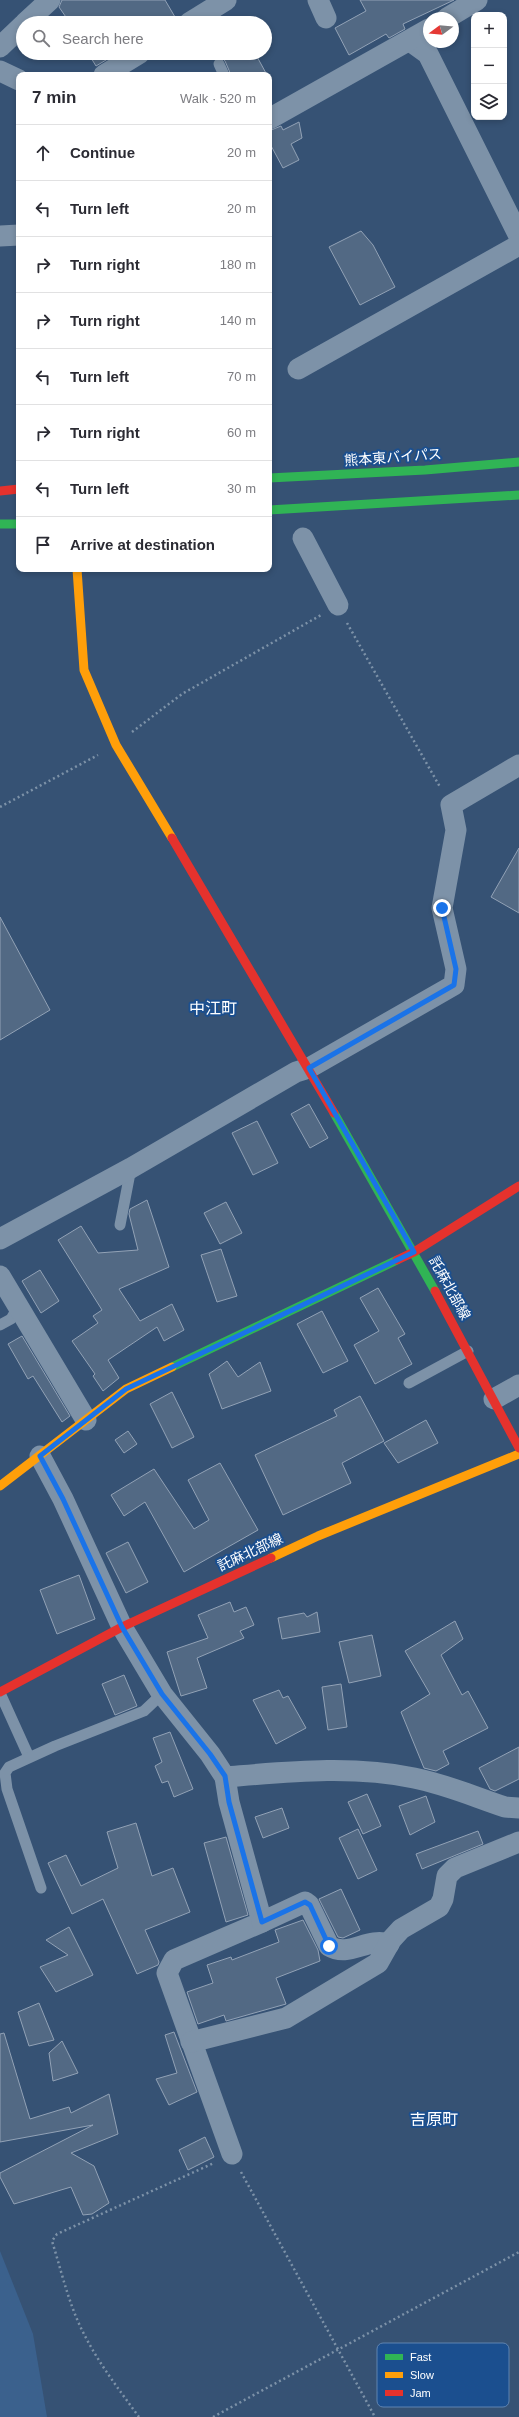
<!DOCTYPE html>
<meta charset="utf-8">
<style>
:root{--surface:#fff;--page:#f2f2f3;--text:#2b2b33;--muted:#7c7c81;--line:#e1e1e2}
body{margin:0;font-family:Arial,"Noto Sans JP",sans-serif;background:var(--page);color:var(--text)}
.controls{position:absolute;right:12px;top:12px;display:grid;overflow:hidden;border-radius:8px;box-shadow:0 2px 6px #0003}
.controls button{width:36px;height:36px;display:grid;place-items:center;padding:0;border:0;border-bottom:1px solid var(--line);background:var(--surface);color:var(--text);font:20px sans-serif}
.compass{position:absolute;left:423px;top:12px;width:36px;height:36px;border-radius:50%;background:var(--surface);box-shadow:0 2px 6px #0003;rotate:254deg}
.stop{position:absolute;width:12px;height:12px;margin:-9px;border:3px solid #1a73e8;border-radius:50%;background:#fff}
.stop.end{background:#1a73e8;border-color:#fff;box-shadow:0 1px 4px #0008}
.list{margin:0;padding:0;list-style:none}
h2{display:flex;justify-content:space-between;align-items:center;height:52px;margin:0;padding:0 16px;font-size:17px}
h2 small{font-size:13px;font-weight:400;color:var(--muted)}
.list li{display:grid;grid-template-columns:26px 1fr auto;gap:12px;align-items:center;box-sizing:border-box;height:56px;padding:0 16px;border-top:1px solid var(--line)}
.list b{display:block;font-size:15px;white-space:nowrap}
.list em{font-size:13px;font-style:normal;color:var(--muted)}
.icon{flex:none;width:22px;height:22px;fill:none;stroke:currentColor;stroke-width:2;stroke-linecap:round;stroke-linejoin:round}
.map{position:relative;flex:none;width:519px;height:2417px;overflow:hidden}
.search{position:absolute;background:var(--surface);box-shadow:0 2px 6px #0003;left:16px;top:16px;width:256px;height:44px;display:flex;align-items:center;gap:10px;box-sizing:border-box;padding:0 14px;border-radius:22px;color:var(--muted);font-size:15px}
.panel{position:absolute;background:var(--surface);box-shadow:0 2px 6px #0003;left:16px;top:72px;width:256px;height:500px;border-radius:8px}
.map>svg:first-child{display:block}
.water{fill:#3b618d}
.building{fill:#526984;stroke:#92a2b6}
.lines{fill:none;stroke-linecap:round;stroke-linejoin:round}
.path{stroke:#7d92a8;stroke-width:2.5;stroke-dasharray:2 3;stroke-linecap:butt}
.lane{stroke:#7d92a8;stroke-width:11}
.street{stroke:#7d92a8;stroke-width:21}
.fast{stroke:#30b455;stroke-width:9}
.slow{stroke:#ff9f0a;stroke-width:9}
.jam{stroke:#e5322d;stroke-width:9}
.route{stroke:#1a73e8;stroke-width:5}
.labels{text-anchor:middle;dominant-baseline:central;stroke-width:4;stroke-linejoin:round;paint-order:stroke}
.street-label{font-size:14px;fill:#fff;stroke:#1b4f8f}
.quarter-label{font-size:16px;fill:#fff;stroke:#1b4f8f}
.key{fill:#1b4f8f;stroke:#5f84b1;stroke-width:1}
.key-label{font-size:11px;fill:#fff}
</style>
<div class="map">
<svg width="519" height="2417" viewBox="0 0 519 2417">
<rect width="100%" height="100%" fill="#365274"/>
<!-- water -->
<path class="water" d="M0,2251L33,2334L47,2417H0Z"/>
<!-- building -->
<g class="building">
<path d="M62,0H165L175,17L164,23H70L59,7Z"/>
<path d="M360,0H454L403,24L405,29L389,38L386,34L349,55L335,28L366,11Z"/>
<path d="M88,53H115L116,54L96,66Z"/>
<path d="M218,53H255L267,75H231L225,61Z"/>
<path d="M299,122L302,138L291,144L299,160L283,168L269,142V131L281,126L283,130Z"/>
<path d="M361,231L373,245L395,287L360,305L329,247Z"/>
<path d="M519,848V913L491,897Z"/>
<path d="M0,917L50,1010L0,1040Z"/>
<path d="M309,1104L328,1138L310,1148L291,1114Z"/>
<path d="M257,1121L278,1163L253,1175L232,1133Z"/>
<path d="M147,1200L169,1267L119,1289L140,1321L172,1304L184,1330L164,1341L157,1327L108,1360L119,1378L103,1391L93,1376L95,1374L72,1341L98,1323L93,1316L102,1310L58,1240L81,1226L98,1253L138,1250L129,1214L130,1209Z"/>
<path d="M226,1202L242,1233L220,1244L204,1213Z"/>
<path d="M221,1249L237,1296L217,1302L201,1255Z"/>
<path d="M40,1270L59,1301L41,1313L22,1281Z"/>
<path d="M378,1288L405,1334L398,1338L412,1364L375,1384L354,1345L379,1331L360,1298Z"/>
<path d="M322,1311L348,1361L323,1373L297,1324Z"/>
<path d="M22,1336L70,1416L62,1422L33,1376L28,1379L8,1344Z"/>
<path d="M227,1361L238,1377L260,1362L271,1391L222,1409L209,1374Z"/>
<path d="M172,1392L194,1437L172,1448L150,1404Z"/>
<path d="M360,1396L384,1441L342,1463L351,1483L283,1515L255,1455L337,1416L334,1410Z"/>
<path d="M426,1420L438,1443L398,1463L384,1443Z"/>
<path d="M128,1431L137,1444L124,1453L115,1440Z"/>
<path d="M220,1463L258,1530L184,1572L145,1502L124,1516L111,1495L154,1469L194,1529L209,1520L188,1480Z"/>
<path d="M128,1542L148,1582L126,1593L106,1553Z"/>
<path d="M79,1575L95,1619L57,1634L40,1590Z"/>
<path d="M230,1602L234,1612L246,1607L254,1625L240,1631L244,1638L197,1658L207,1688L181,1696L167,1652L208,1638L198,1615Z"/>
<path d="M317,1612L320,1632L282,1639L278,1618L304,1613L307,1617Z"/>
<path d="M455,1621L463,1639L441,1655L462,1695L468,1691L488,1728L443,1751L449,1764L436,1771L424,1768L401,1712L430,1694L405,1651Z"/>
<path d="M372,1635L381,1676L349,1683L339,1642Z"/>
<path d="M124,1675L137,1706L115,1715L102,1684Z"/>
<path d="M341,1684L347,1727L328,1730L322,1687Z"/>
<path d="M279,1690L283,1698L288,1696L306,1728L276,1744L253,1700Z"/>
<path d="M170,1732L193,1789L174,1797L168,1781L162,1783L155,1766L162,1762L153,1738Z"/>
<path d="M519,1747V1779L495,1791L490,1789L479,1768Z"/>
<path d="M367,1794L381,1826L363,1834L348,1802Z"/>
<path d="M426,1796L435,1822L410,1835L399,1806Z"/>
<path d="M282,1808L289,1828L263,1838L255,1817Z"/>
<path d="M136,1823L152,1876L173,1868L190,1912L145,1930L159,1962L158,1965L137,1974L103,1899L72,1914L48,1863L66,1855L81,1886L118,1868L107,1832Z"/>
<path d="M358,1829L377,1870L358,1879L339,1838Z"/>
<path d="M478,1831L483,1844L422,1869L416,1854Z"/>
<path d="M226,1837L248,1915L226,1922L204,1843Z"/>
<path d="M341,1889L360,1930L343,1938L338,1937L319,1899Z"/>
<path d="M303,1920L318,1950L320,1961L276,1978L286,2004L226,2021L224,2015L198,2024L187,1992L213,1983L207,1965L231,1957L232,1960L279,1942L275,1930Z"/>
<path d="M69,1927L93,1975L56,1992L40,1967L68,1955L46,1940Z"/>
<path d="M39,2003L54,2040L29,2046L18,2012Z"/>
<path d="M174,2032L197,2092L169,2105L156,2079L177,2073L165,2035Z"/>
<path d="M4,2033L30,2119L69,2107L71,2113L109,2094L118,2134L71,2153L94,2166L109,2203L92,2214L83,2215L71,2187L14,2204L0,2177V2173L93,2125L0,2142V2034Z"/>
<path d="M62,2041L78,2073L53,2081L49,2053Z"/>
<path d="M205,2137L214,2157L188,2170L179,2150Z"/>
</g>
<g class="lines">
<!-- path -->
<g class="path">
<path d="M347,623L440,787"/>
<path d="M132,732L182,694L321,615"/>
<path d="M0,807L98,755"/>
<path d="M241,2172L375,2417"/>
<path d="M139,2417C120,2391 100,2365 85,2336C69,2306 62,2273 52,2241L57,2234L214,2163"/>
<path d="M213,2417L519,2252"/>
</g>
<!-- lane -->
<g class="lane">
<path d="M224,75L219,64L224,75"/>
<path d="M120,1225L131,1168"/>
<path d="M0,1325L11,1319L18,1307"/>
<path d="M409,1383L468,1351"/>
<path d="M0,1693L29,1757"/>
<path d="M41,1888L7,1789L5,1773L9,1767L55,1746L144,1711L162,1694"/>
</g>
<!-- street -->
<g class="street">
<path d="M318,0L326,18"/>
<path d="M447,18L477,0"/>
<path d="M25,23L50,0"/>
<path d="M189,23L226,0"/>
<path d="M410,41L428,54L519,236"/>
<path d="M0,47L23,25"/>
<path d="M0,71L19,80"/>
<path d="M104,75L140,53"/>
<path d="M269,119L429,29"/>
<path d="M0,236L19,235"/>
<path d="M298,369L519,245"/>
<path d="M303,538L338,605"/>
<path d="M0,1239L131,1168L296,1072L309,1068L454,985L456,969L442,908L456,830L451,805L519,765"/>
<path d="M0,1276L86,1420"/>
<path d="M494,1399L519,1385"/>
<path d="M40,1456L63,1499L122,1627L162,1694L210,1754L225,1777L229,1802L262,1922L174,1960L167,1973L232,2154"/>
<path d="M225,1777C287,1772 352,1765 414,1778C445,1784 475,1797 505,1807L519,1808"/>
<path d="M262,1922L305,1902L309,1905L329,1946C349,1958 367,1937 389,1944"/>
<path d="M191,2042L286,2018L378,1963L391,1940L401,1929L439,1907L443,1899L447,1876L455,1868L519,1842"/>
</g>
<!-- fast -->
<g class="fast">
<path d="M269,478L425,470L519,462"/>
<path d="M269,510L519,495"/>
<path d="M0,524H19"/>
<path d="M334,1113L435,1291"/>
<path d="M172,1367L397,1260"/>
</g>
<!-- slow -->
<g class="slow">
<path d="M77,569L84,670L116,745L172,838"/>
<path d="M0,1486L126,1389L172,1367"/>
<path d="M271,1558L318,1536L519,1454"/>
</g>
<!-- jam -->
<g class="jam">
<path d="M0,491L19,489"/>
<path d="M172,838L334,1113"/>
<path d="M397,1260L414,1252L519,1186"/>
<path d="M435,1291L519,1448"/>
<path d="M0,1692L122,1627L271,1558"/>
</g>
</g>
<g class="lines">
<!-- route -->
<path class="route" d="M329,1946L310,1905L305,1902L262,1922L229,1802L225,1776L210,1754L162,1694L122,1627L63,1499L40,1456L126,1389L414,1252L309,1068L454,985L456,969L442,908"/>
</g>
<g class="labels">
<!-- street labels -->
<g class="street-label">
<text transform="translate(393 457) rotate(-4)">熊本東バイパス</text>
<text transform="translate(450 1288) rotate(61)">託麻北部線</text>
<text transform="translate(250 1552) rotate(-25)">託麻北部線</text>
</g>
<!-- quarter labels -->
<g class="quarter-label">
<text x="213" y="1008">中江町</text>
<text x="434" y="2119">吉原町</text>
</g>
</g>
<!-- legend -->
<rect x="377" y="2343" width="132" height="64" rx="6" class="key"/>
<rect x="385" y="2354" width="18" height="6" fill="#30b455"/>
<rect x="385" y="2372" width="18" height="6" fill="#ff9f0a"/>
<rect x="385" y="2390" width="18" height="6" fill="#e5322d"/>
<g class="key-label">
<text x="410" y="2361">Fast</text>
<text x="410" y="2379">Slow</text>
<text x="410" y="2397">Jam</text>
</g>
</svg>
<div class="controls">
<button>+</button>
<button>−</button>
<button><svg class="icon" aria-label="layers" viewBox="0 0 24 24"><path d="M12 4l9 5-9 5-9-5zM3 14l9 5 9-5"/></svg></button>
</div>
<svg class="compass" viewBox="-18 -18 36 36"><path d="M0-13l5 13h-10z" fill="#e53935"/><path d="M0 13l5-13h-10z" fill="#7c7c81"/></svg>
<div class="stop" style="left:329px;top:1946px"></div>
<div class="stop end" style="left:442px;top:908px"></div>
<div class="search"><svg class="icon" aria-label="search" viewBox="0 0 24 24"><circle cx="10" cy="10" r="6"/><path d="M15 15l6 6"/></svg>Search here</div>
<section class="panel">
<h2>7 min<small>Walk · 520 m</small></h2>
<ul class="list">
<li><svg class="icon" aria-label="ahead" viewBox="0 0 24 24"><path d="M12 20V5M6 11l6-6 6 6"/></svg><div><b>Continue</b></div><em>20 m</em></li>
<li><svg class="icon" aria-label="left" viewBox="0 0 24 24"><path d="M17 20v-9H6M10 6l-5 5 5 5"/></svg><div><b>Turn left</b></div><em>20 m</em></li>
<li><svg class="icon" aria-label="right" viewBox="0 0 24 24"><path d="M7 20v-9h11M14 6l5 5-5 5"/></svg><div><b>Turn right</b></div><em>180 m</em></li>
<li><svg class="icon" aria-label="right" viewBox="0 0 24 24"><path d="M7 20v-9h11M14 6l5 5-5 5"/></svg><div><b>Turn right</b></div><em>140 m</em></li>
<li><svg class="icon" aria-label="left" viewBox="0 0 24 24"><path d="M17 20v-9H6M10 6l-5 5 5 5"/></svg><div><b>Turn left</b></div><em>70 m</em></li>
<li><svg class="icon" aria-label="right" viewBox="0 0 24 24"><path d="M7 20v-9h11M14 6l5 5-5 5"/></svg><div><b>Turn right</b></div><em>60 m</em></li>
<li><svg class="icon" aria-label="left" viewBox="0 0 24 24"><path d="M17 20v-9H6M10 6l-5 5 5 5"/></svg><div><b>Turn left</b></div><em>30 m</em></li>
<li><svg class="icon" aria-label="arrive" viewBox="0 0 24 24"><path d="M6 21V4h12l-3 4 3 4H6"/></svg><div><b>Arrive at destination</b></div></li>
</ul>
</section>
</div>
